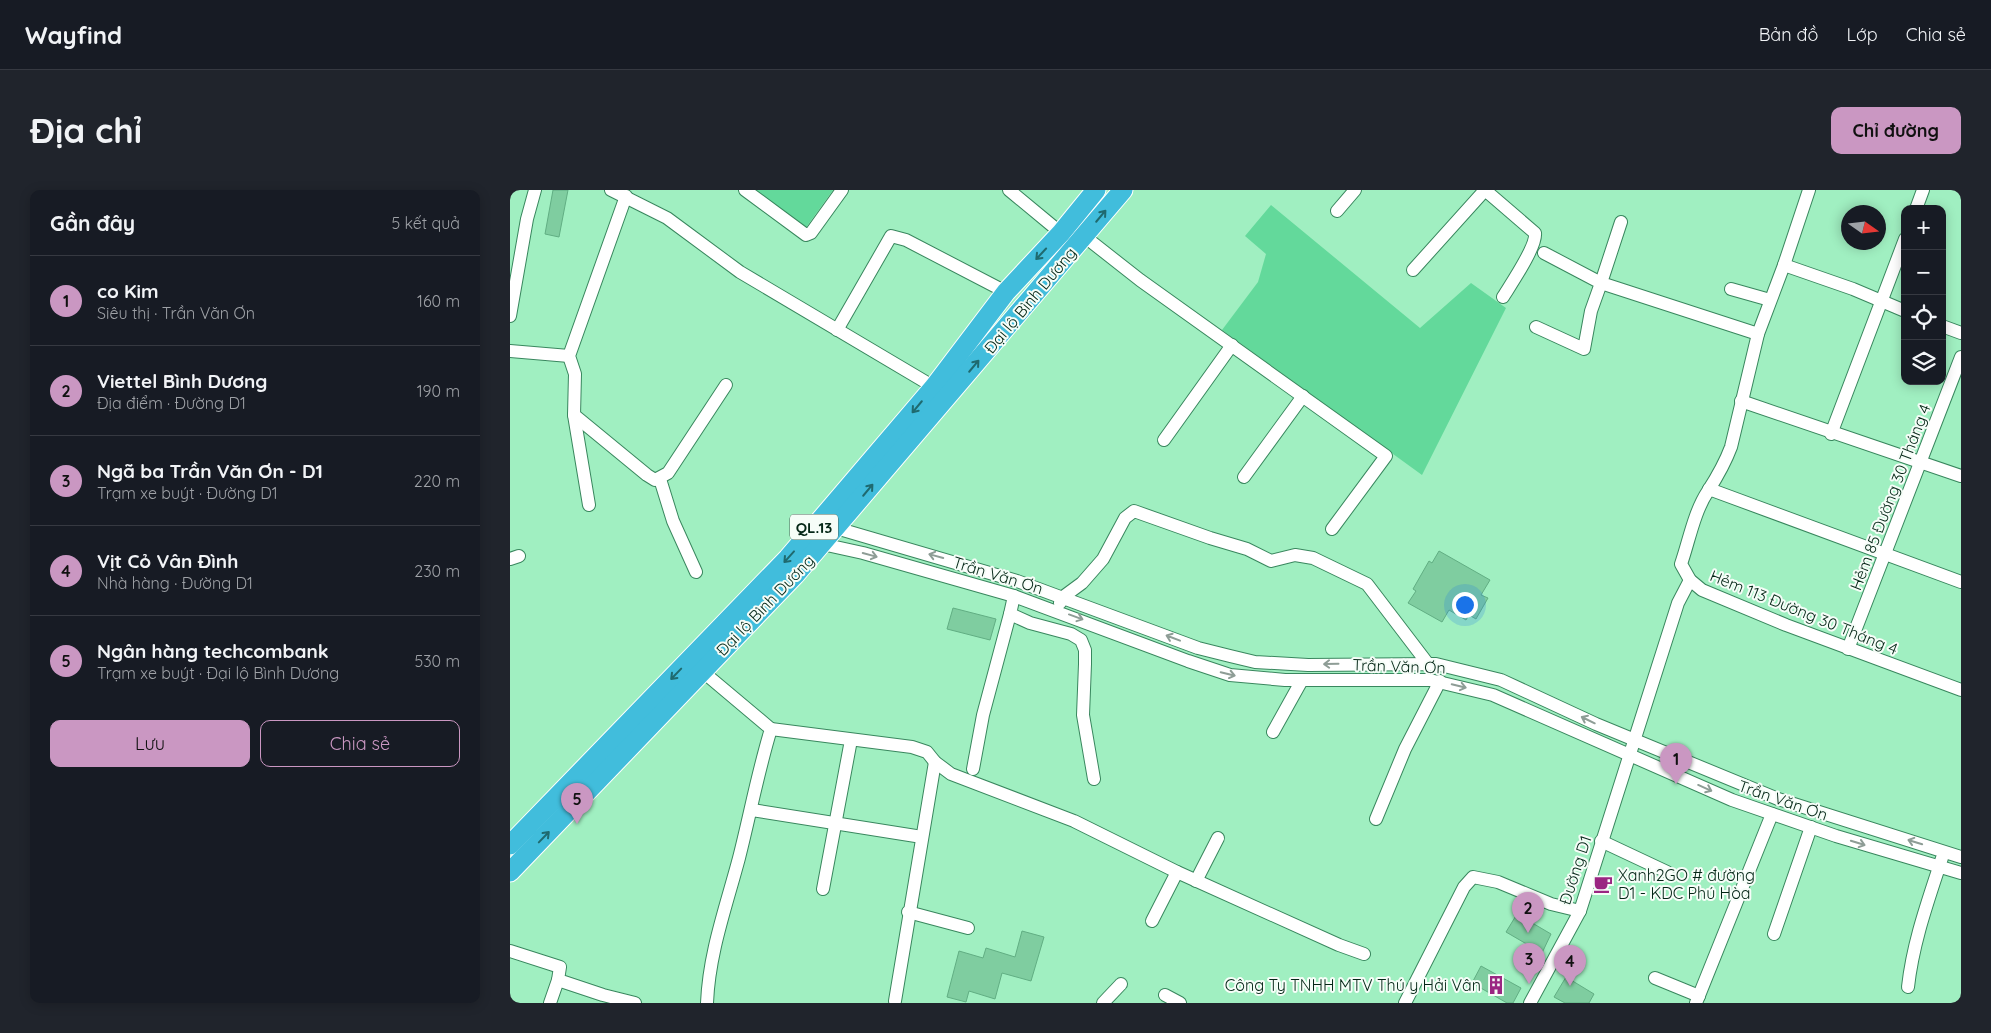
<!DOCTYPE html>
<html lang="vi">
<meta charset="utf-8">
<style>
:root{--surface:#171b24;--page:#20242c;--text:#f1f3f6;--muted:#9ea1a6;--line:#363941;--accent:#ca97c2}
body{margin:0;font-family:Quicksand,sans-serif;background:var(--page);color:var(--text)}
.controls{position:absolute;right:15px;top:15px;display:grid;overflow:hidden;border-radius:10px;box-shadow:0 2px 12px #0003}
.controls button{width:45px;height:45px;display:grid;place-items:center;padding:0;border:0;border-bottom:1px solid var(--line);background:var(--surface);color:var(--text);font:25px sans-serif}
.compass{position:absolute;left:1331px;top:15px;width:45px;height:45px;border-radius:50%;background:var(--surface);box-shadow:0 2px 12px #0003;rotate:104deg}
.you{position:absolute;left:954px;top:414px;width:18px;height:18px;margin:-12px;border:4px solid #fff;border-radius:50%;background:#1a73e8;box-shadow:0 0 0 8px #1a73e833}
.badge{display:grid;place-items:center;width:32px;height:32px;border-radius:50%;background:var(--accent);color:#111;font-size:16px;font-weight:700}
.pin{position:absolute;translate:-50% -41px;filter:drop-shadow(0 1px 2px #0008)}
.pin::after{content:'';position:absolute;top:26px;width:18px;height:15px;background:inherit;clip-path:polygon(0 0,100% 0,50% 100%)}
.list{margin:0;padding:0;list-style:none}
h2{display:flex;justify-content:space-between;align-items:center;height:65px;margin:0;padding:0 20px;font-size:21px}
h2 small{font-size:16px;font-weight:400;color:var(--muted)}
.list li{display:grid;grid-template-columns:32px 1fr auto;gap:15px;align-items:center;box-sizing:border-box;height:90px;padding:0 20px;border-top:1px solid var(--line)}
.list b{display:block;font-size:19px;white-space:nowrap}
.list p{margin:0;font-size:16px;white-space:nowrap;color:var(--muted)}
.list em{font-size:16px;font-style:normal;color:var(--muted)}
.actions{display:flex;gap:10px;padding:15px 20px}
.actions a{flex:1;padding:11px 0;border:1px solid var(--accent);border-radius:10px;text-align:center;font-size:18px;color:var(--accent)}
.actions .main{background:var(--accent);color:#111}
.icon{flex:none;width:28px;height:28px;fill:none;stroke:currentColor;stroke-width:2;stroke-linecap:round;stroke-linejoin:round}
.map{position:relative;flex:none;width:1451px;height:813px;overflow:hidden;border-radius:10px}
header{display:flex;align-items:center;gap:30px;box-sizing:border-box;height:70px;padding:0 25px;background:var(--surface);border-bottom:1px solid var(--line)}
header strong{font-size:24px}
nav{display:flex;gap:28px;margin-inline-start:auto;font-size:18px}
.intro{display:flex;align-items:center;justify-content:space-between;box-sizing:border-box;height:120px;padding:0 30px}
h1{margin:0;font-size:35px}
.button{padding:12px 22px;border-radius:10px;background:var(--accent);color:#111;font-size:18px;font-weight:700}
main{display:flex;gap:30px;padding:0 30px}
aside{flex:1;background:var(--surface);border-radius:10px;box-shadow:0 2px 12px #0003}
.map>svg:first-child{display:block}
.green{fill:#63d99b}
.building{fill:#7fcda0;stroke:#61ae83}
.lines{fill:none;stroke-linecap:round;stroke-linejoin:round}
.minor-casing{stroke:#39875e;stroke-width:14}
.highway-casing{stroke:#fff;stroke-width:21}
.minor{stroke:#fff;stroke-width:12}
.highway{stroke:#41bddc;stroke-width:19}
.oneway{stroke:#1f6a6f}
.oneway2{stroke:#8e9d96}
.labels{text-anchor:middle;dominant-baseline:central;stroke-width:4;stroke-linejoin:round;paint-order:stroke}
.shield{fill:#f6fdf8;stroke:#4d665a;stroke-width:1}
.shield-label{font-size:15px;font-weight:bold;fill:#042616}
.street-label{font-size:16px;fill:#042616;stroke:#f6fdf8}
.poi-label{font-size:16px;fill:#042616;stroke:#f6fdf8;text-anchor:start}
</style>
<header>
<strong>Wayfind</strong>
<nav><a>Bản đồ</a><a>Lớp</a><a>Chia sẻ</a></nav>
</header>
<div class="intro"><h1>Địa chỉ</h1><a class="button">Chỉ đường</a></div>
<main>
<aside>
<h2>Gần đây<small>5 kết quả</small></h2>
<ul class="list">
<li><span class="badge">1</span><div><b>co Kim</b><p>Siêu thị · Trần Văn Ơn</p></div><em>160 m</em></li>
<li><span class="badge">2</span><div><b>Viettel Bình Dương</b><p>Địa điểm · Đường D1</p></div><em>190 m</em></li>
<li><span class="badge">3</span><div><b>Ngã ba Trần Văn Ơn - D1</b><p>Trạm xe buýt · Đường D1</p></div><em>220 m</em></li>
<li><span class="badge">4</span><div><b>Vịt Cỏ Vân Đình</b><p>Nhà hàng · Đường D1</p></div><em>230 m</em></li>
<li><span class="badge">5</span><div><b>Ngân hàng techcombank</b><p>Trạm xe buýt · Đại lộ Bình Dương</p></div><em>530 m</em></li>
</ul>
<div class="actions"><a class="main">Lưu</a><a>Chia sẻ</a></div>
</aside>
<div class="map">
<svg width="1451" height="813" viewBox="0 0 1451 813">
<rect width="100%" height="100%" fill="#a0efc1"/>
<!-- green -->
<g class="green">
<path d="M243,0H323L295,39Z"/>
<path d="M761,15L910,138L961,93L996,118L912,285L712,140L748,92L756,64L735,46Z"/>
</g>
<!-- building -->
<g class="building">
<path d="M43,0H58L49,47L35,44Z"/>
<path d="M929,361L980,390L971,405L978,408L966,429L959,425L956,430L939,420L932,432L898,413L906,401L903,399L919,371L922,373Z"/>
<path d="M443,418L486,429L480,450L437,439Z"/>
<path d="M1007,724L1041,744L1032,763L996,742Z"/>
<path d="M512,741L534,747L521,791L492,783L485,809L459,801L456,812L437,807L449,761L473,768L476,758L505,767Z"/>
<path d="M971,776L1011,798L1003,813H997L962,793Z"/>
<path d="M1056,787L1084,804L1079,813H1055L1044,807Z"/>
</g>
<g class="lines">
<!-- minor casing -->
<g class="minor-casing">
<g id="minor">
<path d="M101,0L157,28L230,82L424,197"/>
<path d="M235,0L296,45L301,43L332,0"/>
<path d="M499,0L551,43"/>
<path d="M1299,0L1274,75L1248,144L1221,257C1215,273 1207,287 1198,301C1184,322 1179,351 1171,374L1180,390L1192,400L1276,435L1451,500"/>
<path d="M1406,19L1413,0"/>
<path d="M827,21L845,0"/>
<path d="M1111,32L1091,93L1248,144"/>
<path d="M574,46L630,90L876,266L822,339"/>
<path d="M1274,75L1343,99L1395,121"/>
<path d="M903,80L975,0L1025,43C1027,56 1001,94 993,107"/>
<path d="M1221,99L1260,110"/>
<path d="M0,126L17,29L25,0"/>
<path d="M1432,136L1451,143"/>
<path d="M1026,137L1074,159L1081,121L1091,93L1034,63"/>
<path d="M327,140L381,46L396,50L496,102"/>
<path d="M0,161L59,166"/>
<path d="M1231,211L1451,286"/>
<path d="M64,225L137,285L145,290L158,283L216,195"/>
<path d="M1321,244L1395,49"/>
<path d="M654,250L722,155"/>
<path d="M734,287L793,206"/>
<path d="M150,289L163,331L186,382"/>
<path d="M1199,299L1451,392"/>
<path d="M79,315L64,225L65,184L59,166L116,6"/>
<path d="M326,338L507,391L688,458L720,466L745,472L798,475L926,474L991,490L1086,534L1268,609L1451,667"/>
<path d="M312,354L353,363L504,406L678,471L720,485L775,490H920L983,505L1222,610L1326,646L1451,683"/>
<path d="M0,369L9,366"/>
<path d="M504,406L500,424L520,433L561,444L571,450L575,460V474L573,525L584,589"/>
<path d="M550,413L553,407L572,393L593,369L615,328L624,321L700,348L737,359L761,371L785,365L803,368L857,394L918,474"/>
<path d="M1338,459L1451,167"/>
<path d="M192,481L261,539C248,581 240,625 229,668C216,717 199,763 197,813"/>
<path d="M261,539L402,557L417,562L425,572L441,584L564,631L667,682L829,755L854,764"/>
<path d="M763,542L792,490"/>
<path d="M463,579L473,525L500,424"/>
<path d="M242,620L412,647"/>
<path d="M866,629L895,559L930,491"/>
<path d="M1091,651L1157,682"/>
<path d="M686,691L708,648"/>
<path d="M313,699L341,550"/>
<path d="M398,722L458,738"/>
<path d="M642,731L667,682"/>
<path d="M1264,744L1301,637"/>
<path d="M0,761L50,777L48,790L93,805L125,813"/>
<path d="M1145,788L1189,806"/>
<path d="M1398,797C1403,752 1418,711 1432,668"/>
<path d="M655,805L670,813"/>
<path d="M385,811L425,572"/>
<path d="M40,813L48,790"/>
<path d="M593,813L611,794"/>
<path d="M895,813L954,697L963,687L988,692L1041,714L1070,721"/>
<path d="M1020,813L1070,721L1168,413L1180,390"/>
<path d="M1186,813L1262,624"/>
</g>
</g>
<!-- highway casing -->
<g class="highway-casing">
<g id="highway">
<path d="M0,655L278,368L424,197L496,102L551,43L586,0"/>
<path d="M0,682L285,385L613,0"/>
</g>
</g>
<!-- minor -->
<use href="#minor" class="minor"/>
<!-- highway -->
<use href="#highway" class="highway"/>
</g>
<!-- one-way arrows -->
<defs><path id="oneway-shaft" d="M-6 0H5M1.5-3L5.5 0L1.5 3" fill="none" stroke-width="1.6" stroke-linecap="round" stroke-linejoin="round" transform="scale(1.25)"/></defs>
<g class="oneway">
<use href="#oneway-shaft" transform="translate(591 26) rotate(-50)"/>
<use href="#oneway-shaft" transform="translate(531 64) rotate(133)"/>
<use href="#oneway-shaft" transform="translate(464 176) rotate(-50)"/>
<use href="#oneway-shaft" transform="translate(407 217) rotate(130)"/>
<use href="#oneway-shaft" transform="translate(358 300) rotate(-50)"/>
<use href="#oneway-shaft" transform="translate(279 367) rotate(132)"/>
<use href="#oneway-shaft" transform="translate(166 484) rotate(134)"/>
<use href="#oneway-shaft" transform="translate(34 647) rotate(-46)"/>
</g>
<g class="oneway2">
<use href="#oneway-shaft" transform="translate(360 365) rotate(15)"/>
<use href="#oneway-shaft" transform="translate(426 366) rotate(-165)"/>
<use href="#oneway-shaft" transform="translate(566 427) rotate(20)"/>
<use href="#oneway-shaft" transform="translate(663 448) rotate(-159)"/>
<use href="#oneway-shaft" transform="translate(821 474) rotate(179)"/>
<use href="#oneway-shaft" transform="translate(718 484) rotate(13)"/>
<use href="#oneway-shaft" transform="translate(949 496) rotate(14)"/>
<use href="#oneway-shaft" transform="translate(1078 530) rotate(-154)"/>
<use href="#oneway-shaft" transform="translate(1195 598) rotate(24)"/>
<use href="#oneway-shaft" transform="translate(1405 652) rotate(-163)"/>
<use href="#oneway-shaft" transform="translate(1348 653) rotate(17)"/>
</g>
<!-- icons -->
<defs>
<g id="cafe-bare" transform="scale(1.5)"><path d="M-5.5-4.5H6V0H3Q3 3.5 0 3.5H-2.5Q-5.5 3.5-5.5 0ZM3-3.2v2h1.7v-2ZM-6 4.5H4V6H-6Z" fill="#9a2682" stroke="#f6fdf8" stroke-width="2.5" paint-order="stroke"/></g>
<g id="building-bare" transform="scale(1.5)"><path d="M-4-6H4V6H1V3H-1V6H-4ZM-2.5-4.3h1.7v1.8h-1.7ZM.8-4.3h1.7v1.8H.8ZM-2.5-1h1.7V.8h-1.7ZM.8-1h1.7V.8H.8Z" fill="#9a2682" stroke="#f6fdf8" stroke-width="2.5" paint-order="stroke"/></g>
</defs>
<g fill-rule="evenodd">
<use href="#cafe-bare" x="1093" y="694"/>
<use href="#building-bare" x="986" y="795"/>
</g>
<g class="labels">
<!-- shield labels -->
<rect class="shield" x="280" y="324.5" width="48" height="25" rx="4"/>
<g class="shield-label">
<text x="304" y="337">QL.13</text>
</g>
<!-- street labels -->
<g class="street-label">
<text transform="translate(520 110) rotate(-50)">Đại lộ Bình Dương</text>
<text transform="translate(1380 307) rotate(-69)">Hẻm 85 Đường 30 Tháng 4</text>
<text transform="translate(488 385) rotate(17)">Trần Văn Ơn</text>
<text transform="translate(255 415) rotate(-46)">Đại lộ Bình Dương</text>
<text transform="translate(1294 422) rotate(22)">Hẻm 113 Đường 30 Tháng 4</text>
<text transform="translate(889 476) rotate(2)">Trần Văn Ơn</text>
<text transform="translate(1273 610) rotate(19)">Trần Văn Ơn</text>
<text transform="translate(1065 680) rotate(-72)">Đường D1</text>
</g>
<!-- poi labels -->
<g class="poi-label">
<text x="1108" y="685">Xanh2GO # đường<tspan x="1108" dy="18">D1 - KDC Phú Hòa</tspan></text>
<text x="971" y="795" text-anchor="end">Công Ty TNHH MTV Thú y Hải Vân</text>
</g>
</g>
</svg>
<div class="controls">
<button>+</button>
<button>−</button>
<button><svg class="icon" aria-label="locate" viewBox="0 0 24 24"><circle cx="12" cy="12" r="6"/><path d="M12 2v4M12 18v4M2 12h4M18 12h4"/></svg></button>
<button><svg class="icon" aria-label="layers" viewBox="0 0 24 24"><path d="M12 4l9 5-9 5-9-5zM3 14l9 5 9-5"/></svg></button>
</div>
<svg class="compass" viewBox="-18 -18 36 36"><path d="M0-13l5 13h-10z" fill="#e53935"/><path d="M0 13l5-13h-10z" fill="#9ea1a6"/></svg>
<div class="you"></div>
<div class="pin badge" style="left:1166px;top:594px">1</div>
<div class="pin badge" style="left:1018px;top:743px">2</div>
<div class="pin badge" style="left:1019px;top:794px">3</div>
<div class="pin badge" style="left:1060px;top:796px">4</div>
<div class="pin badge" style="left:67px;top:634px">5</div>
</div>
</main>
